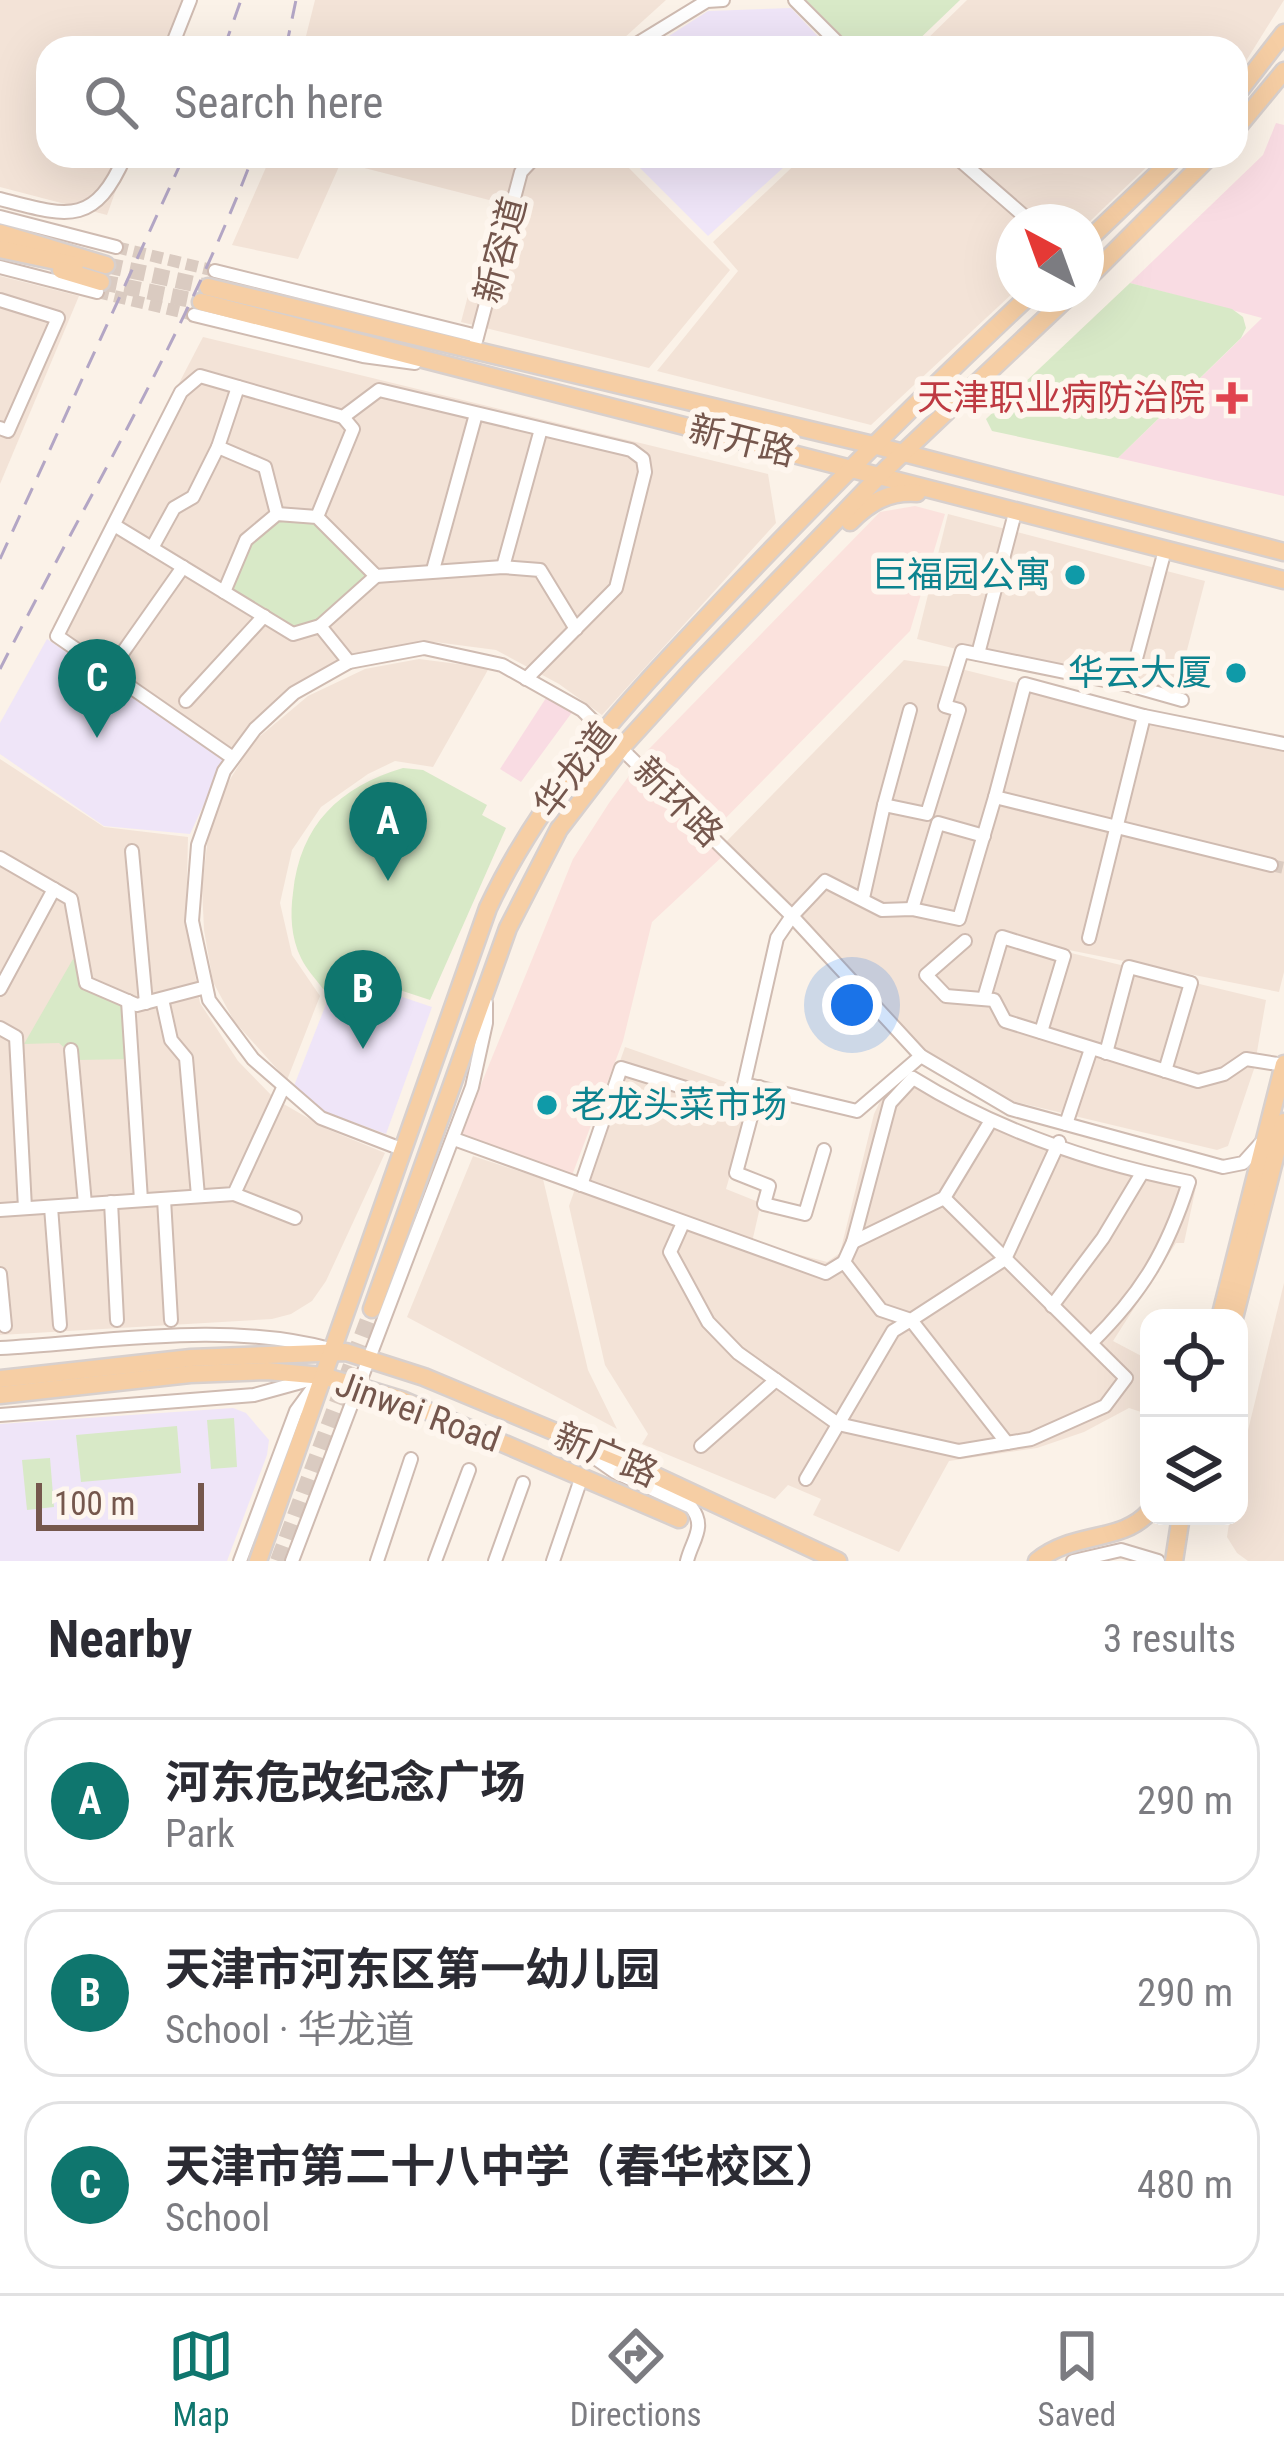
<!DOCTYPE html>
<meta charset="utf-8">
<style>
:root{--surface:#fff;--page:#f2f2f3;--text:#2b2b33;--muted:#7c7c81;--line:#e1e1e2;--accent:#0f766e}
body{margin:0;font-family:"Roboto Condensed","Noto Sans SC",sans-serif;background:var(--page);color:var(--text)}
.controls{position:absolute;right:36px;bottom:36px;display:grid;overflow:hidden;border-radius:24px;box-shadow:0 12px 48px #0002}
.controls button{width:108px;height:108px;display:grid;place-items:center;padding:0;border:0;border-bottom:3px solid var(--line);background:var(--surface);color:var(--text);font:60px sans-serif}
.compass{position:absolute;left:996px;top:204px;width:108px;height:108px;border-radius:50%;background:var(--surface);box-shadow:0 12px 48px #0002;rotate:319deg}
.scale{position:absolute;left:36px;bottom:30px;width:168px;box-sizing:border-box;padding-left:12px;border:6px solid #75574d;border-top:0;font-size:33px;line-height:42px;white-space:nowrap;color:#75574d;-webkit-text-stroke:9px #fef6ee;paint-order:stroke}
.you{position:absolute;left:852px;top:1005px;width:42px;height:42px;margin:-30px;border:9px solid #fff;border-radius:50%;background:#1a73e8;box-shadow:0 0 0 18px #1a73e833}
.badge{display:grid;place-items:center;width:78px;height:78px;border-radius:50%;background:var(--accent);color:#fff;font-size:39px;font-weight:700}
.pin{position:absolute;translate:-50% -99px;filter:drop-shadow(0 3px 6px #0008)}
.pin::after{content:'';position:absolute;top:63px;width:42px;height:36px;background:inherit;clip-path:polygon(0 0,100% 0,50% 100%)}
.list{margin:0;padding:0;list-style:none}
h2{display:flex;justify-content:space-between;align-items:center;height:156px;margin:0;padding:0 48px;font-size:51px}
h2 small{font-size:39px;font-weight:400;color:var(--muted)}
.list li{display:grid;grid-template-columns:78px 1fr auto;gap:36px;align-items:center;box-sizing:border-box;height:168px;margin:0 24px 24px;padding:0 24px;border:3px solid var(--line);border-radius:36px}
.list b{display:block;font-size:45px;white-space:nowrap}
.list p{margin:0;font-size:39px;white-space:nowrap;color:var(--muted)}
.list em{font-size:39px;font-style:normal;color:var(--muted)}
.icon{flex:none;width:66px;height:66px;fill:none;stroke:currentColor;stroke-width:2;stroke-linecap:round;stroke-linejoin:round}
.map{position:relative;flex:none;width:1284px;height:1561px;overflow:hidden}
.search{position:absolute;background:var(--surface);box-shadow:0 12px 48px #0002;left:36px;right:36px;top:36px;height:132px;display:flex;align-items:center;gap:30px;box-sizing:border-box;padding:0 42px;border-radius:36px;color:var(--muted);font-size:45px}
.sheet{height:732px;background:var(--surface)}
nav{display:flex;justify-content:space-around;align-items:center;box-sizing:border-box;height:168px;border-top:3px solid var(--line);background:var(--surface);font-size:33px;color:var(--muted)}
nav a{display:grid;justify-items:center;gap:6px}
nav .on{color:var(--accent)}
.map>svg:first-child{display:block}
.residential{fill:#f3e3d7}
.commercial{fill:#fbe2dd}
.education{fill:#efe5f8}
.medical{fill:#f9dce3}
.green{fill:#d8e9c7}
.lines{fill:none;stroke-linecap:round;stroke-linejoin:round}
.minor-tunnel{stroke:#dacbc1;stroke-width:12;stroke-dasharray:12 6;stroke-linecap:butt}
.major-tunnel{stroke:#dacbc1;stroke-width:16;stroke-dasharray:16 8;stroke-linecap:butt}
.minor-casing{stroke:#cfbbb1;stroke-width:16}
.major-casing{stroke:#d8d0cd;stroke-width:21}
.minor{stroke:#fff;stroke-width:12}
.major{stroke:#f6cea4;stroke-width:16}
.rail{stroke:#b3a6c5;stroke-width:3;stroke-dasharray:18 12;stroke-linecap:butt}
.health-dot{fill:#e0444e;stroke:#fef6ee;stroke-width:4.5}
.culture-dot{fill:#0f9aa8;stroke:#fef6ee;stroke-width:4.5}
.labels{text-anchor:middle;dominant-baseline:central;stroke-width:12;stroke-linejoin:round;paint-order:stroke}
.street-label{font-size:36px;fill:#75574d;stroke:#fef6ee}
.health-label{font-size:36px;fill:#be3a42;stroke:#fef6ee;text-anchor:end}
.culture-label{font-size:36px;fill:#0d838f;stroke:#fef6ee;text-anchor:end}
</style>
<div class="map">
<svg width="1284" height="1561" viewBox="0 0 1284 1561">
<rect width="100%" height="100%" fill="#fbf2e8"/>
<!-- residential -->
<g class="residential">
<path d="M0,0H183L166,48H48V156H128L107,215L0,187Z"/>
<path d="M315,0H666L613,48H303Z"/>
<path d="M967,0H1284L1236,77V48H918Z"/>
<path d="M271,156H617L730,270L649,368L461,322L493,201L341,162L298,259L232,245Z"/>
<path d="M804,156H1158L1086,225V222H1014V292L871,425L657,371L738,271L713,242Z"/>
<path d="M0,276L79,296L0,484Z"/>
<path d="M203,337L768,474L776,523L602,715L559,684L496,650L435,642L371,650L310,678L265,711L232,750L53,626Z"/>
<path d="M948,514L1205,581L1173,704L917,639Z"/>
<path d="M419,659L489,668L433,767L395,761L368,774L321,807L292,850L280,903L292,955L320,996L287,1080L234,1021L213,982L204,930L202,887L208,837L226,786L253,742L308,696L365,669Z"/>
<path d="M904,660L957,668L1284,750V972L1279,992L1013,939L1266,1000L1254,1069L1228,1146L1217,1150L1012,1101L923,1051L725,843Z"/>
<path d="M0,759L104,827L188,837L186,922L200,1003L238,1061L275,1099L327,1129L385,1153L326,1281L312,1301L291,1314L272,1319L0,1335Z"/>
<path d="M625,1047L734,1085L750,1105L726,1189L761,1203L752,1242L827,1262L840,1253L874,1114L885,1091L911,1070L937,1090L1000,1122L1197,1182L1184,1243H1176L1113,1341L1149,1360L1147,1414L1129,1408L1084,1432L1037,1448L949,1461L899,1552L813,1515L821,1499L788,1485L775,1499L642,1444L648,1434L605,1365L569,1206Z"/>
<path d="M473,1156L543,1179L588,1370L617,1429L407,1317Z"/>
<path d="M1284,1283V1561H1248L1237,1553L1227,1537L1230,1516H1239V1467Z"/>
</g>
<!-- commercial -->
<path class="commercial" d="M915,506L945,514L910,631L708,836L725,854L652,922L623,1041L571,1178L460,1136L573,859L609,803L648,750L880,512Z"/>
<!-- education -->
<g class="education">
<path d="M791,8L829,48H650L708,11Z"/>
<path d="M628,156H796L708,236Z"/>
<path d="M47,639L225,759L190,834L104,826L0,754V723Z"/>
<path d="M352,980L432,1007L386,1134L323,1111L292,1091L330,994Z"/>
<path d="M233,1408L246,1413L269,1440L267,1455L227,1561H0V1424Z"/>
</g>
<!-- medical -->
<g class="medical">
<path d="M1276,123L1284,125V496L1118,458L1262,318L1130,283L1263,155Z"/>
<path d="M546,698L573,711L521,782L500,769Z"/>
</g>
<!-- green -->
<g class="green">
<path d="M806,0H960L910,48H854Z"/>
<path d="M1130,283L1232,309L1243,317L1246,328L1241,338L1118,458L992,431L986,419Z"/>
<path d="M277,513L318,517L372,576L298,639L228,590L243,544Z"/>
<path d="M403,768L423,770L487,805L482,815L506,828L430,1000L351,974L323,989C316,979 306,969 301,958C291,938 290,914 293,893C300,825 339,787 403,768Z"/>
<path d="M73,959L93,986L126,1002L130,1059L78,1060L59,1043L24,1044Z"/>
<path d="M234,1418L237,1467L211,1469L207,1420Z"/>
<path d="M177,1426L181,1473L81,1482L76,1435Z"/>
<path d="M50,1458L54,1507L27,1510L22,1460Z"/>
</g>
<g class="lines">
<!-- minor-tunnel -->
<g class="minor-tunnel">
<path d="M116,247L215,271"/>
<path d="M97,292L194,315"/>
<path d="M1271,865L1284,868"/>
</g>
<!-- major-tunnel -->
<g class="major-tunnel">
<path d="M106,265L208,287"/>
<path d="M101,282L201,302"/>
<path d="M278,1561L372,1309"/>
</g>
<!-- minor casing -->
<g class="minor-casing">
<g id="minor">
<path d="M795,0L843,48"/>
<path d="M171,48L190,0"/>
<path d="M630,48L707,1L723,0"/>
<path d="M955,156L1031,222"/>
<path d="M0,199C66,216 94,228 125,156"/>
<path d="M0,217L116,247"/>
<path d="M0,267L97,292"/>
<path d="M215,271L477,336"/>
<path d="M0,300L58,318L8,431L0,428"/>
<path d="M194,315L363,356L415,363"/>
<path d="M476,341L521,172L536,156"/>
<path d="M238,387L218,447L265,467L277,514"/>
<path d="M317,517L353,429L343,417"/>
<path d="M114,525L293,634L320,626L349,662"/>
<path d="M152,548L174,508L193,497L218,447"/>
<path d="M503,567L541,429"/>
<path d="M433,570L476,414"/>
<path d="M224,592L246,540L277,514L317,517L376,576L503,567L540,570L576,629"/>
<path d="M320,626L376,576"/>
<path d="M978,654L1015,513"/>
<path d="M121,655L183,567"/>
<path d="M1129,685L1182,700"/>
<path d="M186,701L264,616"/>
<path d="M233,758L57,636L181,392L200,376L343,417L379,390L631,450L643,459L645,472L616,588L526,679"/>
<path d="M995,797L1025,684L1144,716L1284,744"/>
<path d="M884,805L910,710"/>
<path d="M132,851L146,1003"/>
<path d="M0,858L71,899L86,983L137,1005L206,987"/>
<path d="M863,898L884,805L927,814L959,710L945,706L962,651L1129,685L1165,550"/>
<path d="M912,909L938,823L984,836"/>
<path d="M1089,938L1144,716"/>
<path d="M965,941L926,975L946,996L994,1000L1005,1021L1198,1081L1224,1074L1246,1059L1284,1065"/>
<path d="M0,989L54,889"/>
<path d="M984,998L1002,937L1064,956L1041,1032"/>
<path d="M162,999L171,1040L186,1058L198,1196"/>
<path d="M128,1001L141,1200"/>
<path d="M0,1028L16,1037L25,1208"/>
<path d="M71,1050L85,1204"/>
<path d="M1106,1053L1129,967L1191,983L1165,1071"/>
<path d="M921,1056L857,1111L744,1084L777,938L792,916L825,881L882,910L912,909L959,919L995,797L1271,865"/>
<path d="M759,1087L736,1173L769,1186L764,1204L805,1214L824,1150"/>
<path d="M1066,1124L1091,1049"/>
<path d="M454,1139L826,1273L844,1262L881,1310L911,1320L1005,1259L1059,1142"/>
<path d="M404,1150L321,1118L253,1059L209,1000L192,921L198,845L224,771L255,729L294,693L349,662L424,648L502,665L582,710L792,916L921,1056L1011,1109L1223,1167L1243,1163L1261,1143"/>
<path d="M581,1185L621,1068L692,1090"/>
<path d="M234,1194L295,1218"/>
<path d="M164,1199L171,1320"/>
<path d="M111,1202L117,1320"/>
<path d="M51,1207L60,1325"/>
<path d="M0,1210L234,1194L283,1088"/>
<path d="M683,1223L670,1252L708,1322L738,1353L838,1424L959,1451L1031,1439L1105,1406L1126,1378L944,1198"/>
<path d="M853,1242L944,1198L990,1122"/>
<path d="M844,1262L853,1242L890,1103L913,1078C997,1130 1092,1163 1189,1182C1167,1251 1142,1293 1091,1343"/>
<path d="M0,1274L5,1326"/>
<path d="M1052,1306L1103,1238L1142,1173"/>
<path d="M0,1348C106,1342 228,1321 330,1349"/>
<path d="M0,1415L254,1395L316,1378"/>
<path d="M575,1444L615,1472L691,1507C707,1527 692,1540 687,1561"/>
<path d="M701,1446L776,1380"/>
<path d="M806,1479L893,1331L911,1320L1007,1443"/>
<path d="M240,1561L296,1411L318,1381"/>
<path d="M292,1561L472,1087L486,1023V1003"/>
<path d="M377,1561L411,1459"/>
<path d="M435,1561L469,1470"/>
<path d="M495,1561L523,1483"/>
<path d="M553,1561L582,1476"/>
<path d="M1073,1561L1121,1550L1158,1561"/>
</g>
</g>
<!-- major casing -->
<g class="major-casing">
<g id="major">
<path d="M1236,95L1284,33"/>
<path d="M1236,129L1284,71"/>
<path d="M0,233L106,265"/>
<path d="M1086,242L1176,156"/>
<path d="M0,249L75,265"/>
<path d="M61,270L101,282"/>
<path d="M1086,280L1210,156"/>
<path d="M208,287L873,445L1284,552"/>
<path d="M201,302L1284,580"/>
<path d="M850,522C870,502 889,491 917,493"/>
<path d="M372,1309L508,928L559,829L622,747L692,670L886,469L1071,294"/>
<path d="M1220,1318L1284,1064"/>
<path d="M1234,1318L1284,1122"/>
<path d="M0,1379L191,1358L346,1352L424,1377L613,1456L838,1561"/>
<path d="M0,1395L190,1374L267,1371L323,1376L402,1400L679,1519"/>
<path d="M258,1561L488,908C545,786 635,694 726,597C825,493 926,392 1031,294"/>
<path d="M1037,1561C1073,1531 1122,1543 1149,1512"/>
<path d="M1174,1561L1181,1516"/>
</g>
</g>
<!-- minor -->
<use href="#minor" class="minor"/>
<!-- major -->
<use href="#major" class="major"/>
<!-- rail -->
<g class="rail">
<path d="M224,48L241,0"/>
<path d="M286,48L296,0"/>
<path d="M0,559L184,156"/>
<path d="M0,669C86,500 186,334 253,156"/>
</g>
</g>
<!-- markers -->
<path class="health-dot" d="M1226 380h12v12h12v12h-12v12h-12v-12h-12v-12h12z"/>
<g class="culture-dot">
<circle cx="1075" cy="575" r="12"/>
<circle cx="1236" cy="673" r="12"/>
<circle cx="547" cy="1105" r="12"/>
</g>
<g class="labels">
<!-- street labels -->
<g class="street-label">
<text transform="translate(501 250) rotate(-75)">新容道</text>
<text transform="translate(742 441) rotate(14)">新开路</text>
<text transform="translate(575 770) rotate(-53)">华龙道</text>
<text transform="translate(678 802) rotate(45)">新环路</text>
<text transform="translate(418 1412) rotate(20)">Jinwei Road</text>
<text transform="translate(606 1455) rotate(23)">新广路</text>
</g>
<!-- health labels -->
<g class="health-label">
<text x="1205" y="398">天津职业病防治院</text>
</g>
<!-- culture labels -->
<g class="culture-label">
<text x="1051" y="575">巨福园公寓</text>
<text x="1212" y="673">华云大厦</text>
<text x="571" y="1105" text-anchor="start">老龙头菜市场</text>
</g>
</g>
</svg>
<div class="controls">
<button><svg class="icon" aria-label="locate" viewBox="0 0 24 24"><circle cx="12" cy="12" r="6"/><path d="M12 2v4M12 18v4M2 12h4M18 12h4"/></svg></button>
<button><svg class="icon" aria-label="layers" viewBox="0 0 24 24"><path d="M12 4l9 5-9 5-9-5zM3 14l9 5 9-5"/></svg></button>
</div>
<svg class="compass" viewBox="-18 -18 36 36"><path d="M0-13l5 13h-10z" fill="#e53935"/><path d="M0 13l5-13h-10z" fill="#7c7c81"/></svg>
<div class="scale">100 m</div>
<div class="you"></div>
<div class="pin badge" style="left:388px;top:881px">A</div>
<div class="pin badge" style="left:363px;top:1049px">B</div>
<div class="pin badge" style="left:97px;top:738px">C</div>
<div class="search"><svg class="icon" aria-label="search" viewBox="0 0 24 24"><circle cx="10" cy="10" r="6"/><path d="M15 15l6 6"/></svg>Search here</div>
</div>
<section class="sheet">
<h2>Nearby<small>3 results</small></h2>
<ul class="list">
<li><span class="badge">A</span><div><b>河东危改纪念广场</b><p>Park</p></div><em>290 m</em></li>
<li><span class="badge">B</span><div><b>天津市河东区第一幼儿园</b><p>School · 华龙道</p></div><em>290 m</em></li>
<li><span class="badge">C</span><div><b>天津市第二十八中学（春华校区）</b><p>School</p></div><em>480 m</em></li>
</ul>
</section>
<nav>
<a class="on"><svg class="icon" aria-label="map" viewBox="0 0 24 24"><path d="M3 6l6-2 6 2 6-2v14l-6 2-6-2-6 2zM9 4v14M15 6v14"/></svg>Map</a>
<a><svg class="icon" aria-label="directions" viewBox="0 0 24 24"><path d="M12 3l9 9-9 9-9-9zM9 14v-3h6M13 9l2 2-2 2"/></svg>Directions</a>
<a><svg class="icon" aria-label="saved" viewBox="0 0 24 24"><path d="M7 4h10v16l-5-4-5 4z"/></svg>Saved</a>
</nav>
